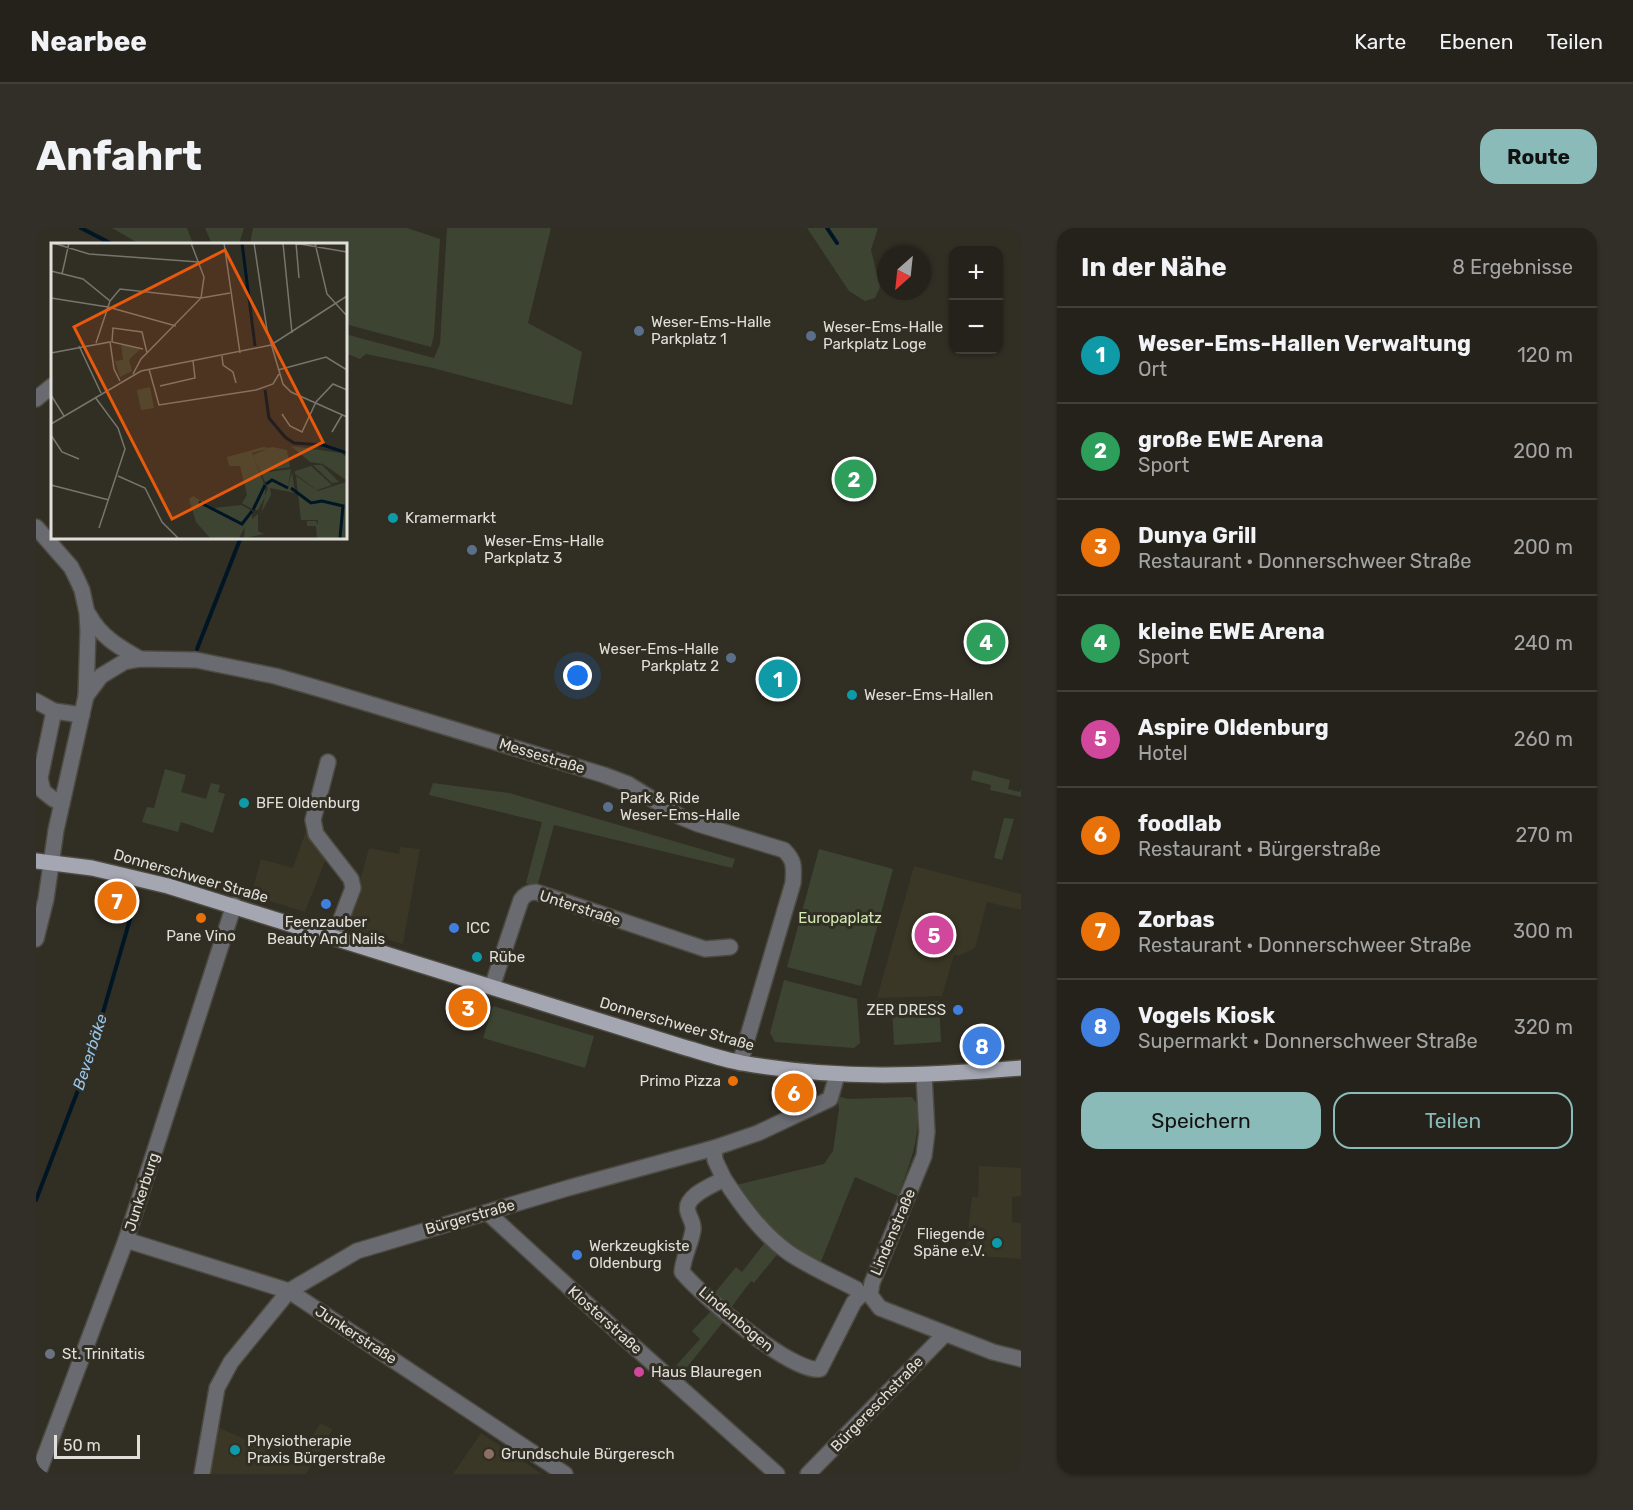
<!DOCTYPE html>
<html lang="de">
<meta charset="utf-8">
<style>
:root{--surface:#25221b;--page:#312f28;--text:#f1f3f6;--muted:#a3a4a3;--line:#423f3a;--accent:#8bbbb9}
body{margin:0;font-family:Rubik,sans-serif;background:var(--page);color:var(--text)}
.controls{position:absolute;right:18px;top:18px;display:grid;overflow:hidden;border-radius:12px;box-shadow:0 2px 4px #0004}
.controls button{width:54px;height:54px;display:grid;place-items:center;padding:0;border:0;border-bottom:2px solid var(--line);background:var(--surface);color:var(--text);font:30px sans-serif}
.compass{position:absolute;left:841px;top:18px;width:54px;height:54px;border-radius:50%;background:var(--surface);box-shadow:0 2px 4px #0004;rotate:207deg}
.scale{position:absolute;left:18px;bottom:15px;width:86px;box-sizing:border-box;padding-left:6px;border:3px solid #e1dfd9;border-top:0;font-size:16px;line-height:21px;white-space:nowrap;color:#e1dfd9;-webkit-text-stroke:4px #312e24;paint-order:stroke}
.you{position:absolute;left:542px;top:448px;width:21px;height:21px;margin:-15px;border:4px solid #fff;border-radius:50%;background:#1a73e8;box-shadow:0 0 0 9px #1a73e833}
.badge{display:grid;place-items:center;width:39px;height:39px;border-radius:50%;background:var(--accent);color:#fff;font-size:20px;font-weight:700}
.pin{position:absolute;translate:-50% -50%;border:3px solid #fff;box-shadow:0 2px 6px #0006}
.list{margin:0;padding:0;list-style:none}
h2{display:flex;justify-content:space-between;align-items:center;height:78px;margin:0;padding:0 24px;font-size:26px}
h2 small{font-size:20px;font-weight:400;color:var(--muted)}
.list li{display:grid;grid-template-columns:39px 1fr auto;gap:18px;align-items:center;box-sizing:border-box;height:96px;padding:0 24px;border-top:2px solid var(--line)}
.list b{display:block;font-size:22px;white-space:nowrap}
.list p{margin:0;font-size:20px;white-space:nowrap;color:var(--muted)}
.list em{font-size:20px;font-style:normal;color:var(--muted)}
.actions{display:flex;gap:12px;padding:18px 24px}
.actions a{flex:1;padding:14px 0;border:2px solid var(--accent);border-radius:18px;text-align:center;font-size:21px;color:var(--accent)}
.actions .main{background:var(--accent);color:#111}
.map{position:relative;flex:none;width:985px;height:1246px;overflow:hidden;border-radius:18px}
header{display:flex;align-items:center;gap:36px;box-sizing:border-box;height:84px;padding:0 30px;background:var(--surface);border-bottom:2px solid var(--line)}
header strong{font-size:28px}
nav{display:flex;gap:33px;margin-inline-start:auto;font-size:21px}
.intro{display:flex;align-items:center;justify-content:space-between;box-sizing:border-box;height:144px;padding:0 36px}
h1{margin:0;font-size:42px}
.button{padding:15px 27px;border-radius:18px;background:var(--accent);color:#111;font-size:21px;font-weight:700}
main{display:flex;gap:36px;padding:0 36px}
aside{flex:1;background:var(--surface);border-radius:18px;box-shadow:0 2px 4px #0004}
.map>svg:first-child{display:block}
.built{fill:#3a3726}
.green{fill:#3d4532}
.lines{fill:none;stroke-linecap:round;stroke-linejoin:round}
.stream{stroke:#011625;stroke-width:4}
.minor-casing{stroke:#4d4a41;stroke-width:18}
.major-casing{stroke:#4d4a41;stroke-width:18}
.minor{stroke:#6a6b70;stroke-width:15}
.major{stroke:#a4a6b1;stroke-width:15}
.service-dot{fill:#5c6f8a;stroke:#312e24;stroke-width:2}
.culture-dot{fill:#0f9aa8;stroke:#312e24;stroke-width:2}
.shop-dot{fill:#3f7fe0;stroke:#312e24;stroke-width:2}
.food-dot{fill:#e8710a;stroke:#312e24;stroke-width:2}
.worship-dot{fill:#6b7280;stroke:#312e24;stroke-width:2}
.hotel-dot{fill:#d1479c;stroke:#312e24;stroke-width:2}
.education-dot{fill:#8d6e63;stroke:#312e24;stroke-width:2}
.labels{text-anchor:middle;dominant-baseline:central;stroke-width:6;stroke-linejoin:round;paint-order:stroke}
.poi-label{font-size:15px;fill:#e1dfd9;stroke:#312e24;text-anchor:start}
.street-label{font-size:15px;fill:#e1dfd9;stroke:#312e24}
.park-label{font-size:15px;fill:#d2e8b3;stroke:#312e24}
.water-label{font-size:16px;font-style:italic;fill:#95c4ea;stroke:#312e24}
.inset-river{fill:none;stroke:#011625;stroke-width:3}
.inset-road{fill:none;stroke:#77756c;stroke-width:1.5}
.view{fill:#e8590c;fill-opacity:0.15;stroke:#e8590c;stroke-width:3}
.inset-edge{fill:none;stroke:#e1dfd9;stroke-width:3}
</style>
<header>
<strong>Nearbee</strong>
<nav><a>Karte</a><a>Ebenen</a><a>Teilen</a></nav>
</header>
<div class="intro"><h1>Anfahrt</h1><a class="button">Route</a></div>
<main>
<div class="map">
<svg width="985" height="1246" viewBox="0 0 985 1246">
<rect width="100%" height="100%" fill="#312e24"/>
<!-- built -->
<g class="built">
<path d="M270,603L292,625L269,684L215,667L225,631L257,640Z"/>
<path d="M364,619L384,621L367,716L311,700L333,620L363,626Z"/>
<path d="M878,638L985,666V682L951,674L939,720L924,727H918L906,768L841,770Z"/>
<path d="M943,938L985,940V968L976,969V994L985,995V1031L929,1027L936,969H942Z"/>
<path d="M284,1195L297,1201L270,1246H166L175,1196L261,1235Z"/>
<path d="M445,1205L506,1246H417Z"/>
</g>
<!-- green -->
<g class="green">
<path d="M76,0H151L157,16H104Z"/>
<path d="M169,0H208L203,16H176Z"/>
<path d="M217,0H371L404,11L398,107L395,119L309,96V16H214Z"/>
<path d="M411,0H515L492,95L546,124L536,177L397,140L330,126L324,131L309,125V106L398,130L404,116Z"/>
<path d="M771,0H842L835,22L844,59L839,70L829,73L813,63Z"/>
<path d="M129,541L150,547L145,564L170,571L175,555L184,557L182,564L189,566L177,605L145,594L142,604L106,594L111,579L118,580Z"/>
<path d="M937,542L974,552L972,561L984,564L985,560V569L954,562L955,557L935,552Z"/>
<path d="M397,555L473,565L699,631L696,640L518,597L501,659L490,655L506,594L393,567Z"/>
<path d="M968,590L978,591L966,632L958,630Z"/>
<path d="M783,621L857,641L825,758L751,739Z"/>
<path d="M748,752L821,771L824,815L818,820L739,814L734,805Z"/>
<path d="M903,773L905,814L858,817L856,776Z"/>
<path d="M457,778L558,808L549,840L447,810Z"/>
<path d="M801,868L812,871L876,869L882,877C883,914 875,933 862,968L819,949L784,1036L748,1011L744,1015L700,957L788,936L797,923L803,881Z"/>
<path d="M731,1012L743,1024L718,1055L715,1053L694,1081L677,1067L700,1039L706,1044Z"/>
<path d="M678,1080L691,1089L644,1148L637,1141L664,1111L656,1103Z"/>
</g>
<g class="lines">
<!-- stream -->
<g class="stream">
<path d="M45,0L76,16"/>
<path d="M791,0L801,15"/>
<path d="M161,421L205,309"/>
<path d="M0,972L52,836L99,674"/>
</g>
<!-- minor casing -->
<g class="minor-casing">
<g id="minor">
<path d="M0,171L16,158"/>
<path d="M0,299L35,339L41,351L46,362L51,385L52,403L50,468L20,602L10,671L0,711"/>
<path d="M53,387C65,409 83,419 104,431"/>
<path d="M50,468L65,448L88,434L104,431L160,432L239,448L291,463L568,547L592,556L645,589L662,596L748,622C759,633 758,639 757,655L704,835"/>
<path d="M0,473L18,483L46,487"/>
<path d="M18,483L4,550L7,563L17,571L26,575"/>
<path d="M292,534L277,592L280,606L315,651L317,660L298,710"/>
<path d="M456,759L485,672C489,666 493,664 500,664L669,721L694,719"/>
<path d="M888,847L891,904L888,928L836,1055L834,1067L844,1080L957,1124L985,1131"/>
<path d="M678,920L679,932L688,951C677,957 647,968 652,984C654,991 658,995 657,1002C655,1016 647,1029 646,1044C665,1067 756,1146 784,1141L818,1074L825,1067L820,1061C797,1049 774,1039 753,1025C726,1006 706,978 688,951"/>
<path d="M452,985L573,1096L741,1246"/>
<path d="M90,1012L253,1063L529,1246"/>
<path d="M2,1246L90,1012L198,677"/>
<path d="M166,1246L181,1160L195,1134L253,1063L321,1023L532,960L678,920L722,905L794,871L801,847"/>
<path d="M772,1246L909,1106"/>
</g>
</g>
<!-- major casing -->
<g class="major-casing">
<path id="major" d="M0,633L56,640L132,658L644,818C665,824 685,831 706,835C803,852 888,848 985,840"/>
</g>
<!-- minor -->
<use href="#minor" class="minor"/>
<!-- major -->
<use href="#major" class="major"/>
</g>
<!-- markers -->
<g class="service-dot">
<circle cx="603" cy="103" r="6"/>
<circle cx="775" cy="108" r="6"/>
<circle cx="436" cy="322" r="6"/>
<circle cx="695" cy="430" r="6"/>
<circle cx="572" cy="579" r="6"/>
</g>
<g class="culture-dot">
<circle cx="357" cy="290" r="6"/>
<circle cx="816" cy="467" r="6"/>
<circle cx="208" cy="575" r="6"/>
<circle cx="441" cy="729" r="6"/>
<circle cx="961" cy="1015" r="6"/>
<circle cx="199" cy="1222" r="6"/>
</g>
<g class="shop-dot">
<circle cx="290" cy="676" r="6"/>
<circle cx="418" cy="700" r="6"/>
<circle cx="922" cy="782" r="6"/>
<circle cx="541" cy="1027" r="6"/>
</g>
<g class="food-dot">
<circle cx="165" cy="690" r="6"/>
<circle cx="697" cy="853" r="6"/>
</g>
<circle class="worship-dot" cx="14" cy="1126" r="6"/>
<circle class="hotel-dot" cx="603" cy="1144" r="6"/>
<circle class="education-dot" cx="453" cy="1226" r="6"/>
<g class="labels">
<!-- poi labels -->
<g class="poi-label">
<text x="615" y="94">Weser-Ems-Halle<tspan x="615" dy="17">Parkplatz 1</tspan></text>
<text x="787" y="99">Weser-Ems-Halle<tspan x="787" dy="17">Parkplatz Loge</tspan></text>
<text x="369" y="290">Kramermarkt</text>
<text x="448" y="313">Weser-Ems-Halle<tspan x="448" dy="17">Parkplatz 3</tspan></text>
<text x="683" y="421" text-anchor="end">Weser-Ems-Halle<tspan x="683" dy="17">Parkplatz 2</tspan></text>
<text x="828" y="467">Weser-Ems-Hallen</text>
<text x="584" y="570">Park &amp; Ride<tspan x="584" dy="17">Weser-Ems-Halle</tspan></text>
<text x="220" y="575">BFE Oldenburg</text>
<text x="290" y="694" text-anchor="middle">Feenzauber<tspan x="290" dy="17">Beauty And Nails</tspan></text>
<text x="430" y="700">ICC</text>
<text x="165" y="708" text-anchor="middle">Pane Vino</text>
<text x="453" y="729">Rübe</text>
<text x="910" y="782" text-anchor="end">ZER DRESS</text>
<text x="685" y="853" text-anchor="end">Primo Pizza</text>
<text x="949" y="1006" text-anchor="end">Fliegende<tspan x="949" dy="17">Späne e.V.</tspan></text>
<text x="553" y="1018">Werkzeugkiste<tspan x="553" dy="17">Oldenburg</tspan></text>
<text x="26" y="1126">St. Trinitatis</text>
<text x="615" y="1144">Haus Blauregen</text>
<text x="211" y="1213">Physiotherapie<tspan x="211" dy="17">Praxis Bürgerstraße</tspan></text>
<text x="465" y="1226">Grundschule Bürgeresch</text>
</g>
<!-- street labels -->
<g class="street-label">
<text transform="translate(506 528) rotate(17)">Messestraße</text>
<text transform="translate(155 648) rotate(16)">Donnerschweer Straße</text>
<text transform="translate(544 680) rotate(18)">Unterstraße</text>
<text transform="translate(641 796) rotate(16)">Donnerschweer Straße</text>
<text transform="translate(106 964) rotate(-72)">Junkerburg</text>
<text transform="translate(434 989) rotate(-16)">Bürgerstraße</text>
<text transform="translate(857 1004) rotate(-67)">Lindenstraße</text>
<text transform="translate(700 1091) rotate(40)">Lindenbogen</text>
<text transform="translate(569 1092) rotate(42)">Klosterstraße</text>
<text transform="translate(320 1107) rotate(33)">Junkerstraße</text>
<text transform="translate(841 1176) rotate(-46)">Bürgereschstraße</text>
</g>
<!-- park labels -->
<g class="park-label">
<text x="804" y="690">Europaplatz</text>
</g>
<!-- water labels -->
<g class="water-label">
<text transform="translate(54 824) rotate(-72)">Beverbäke</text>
</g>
</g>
<!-- overview -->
<g transform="translate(15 15)">
<rect width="296" height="296" fill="#312e24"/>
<path d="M70,101L89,106L78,117L81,128L69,134L64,118L72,117ZM99,144L103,165L90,167L86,147ZM240,203L290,210L295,214V237L272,221L259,219ZM212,204L219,205L201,210L213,241L201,266L191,260L196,252L189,223H178L176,214ZM221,204L236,207L239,224L209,229L202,212ZM262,222H271L288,239L281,240ZM260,223L281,242L266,247L244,231V228ZM240,226L237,244L241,229L244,250L219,245L220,252L210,270L214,254L207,267H203L214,243V253L217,245L210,230ZM245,233L267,248L295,239V295H266L265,283H256V278H265L267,282V277H250ZM142,253L163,265L191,262L201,268V276L207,271V288L213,291L193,295L194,284L188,295H159L145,279L138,256Z" fill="#3d4532"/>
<path class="inset-river" d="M191,0L204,103M214,147L218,175L234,194L243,200L272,202L296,210M215,241L221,237L237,245M240,245L260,260L271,258L292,263L289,295M148,259L191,281L201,268M202,267L214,242"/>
<path class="inset-road" d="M2,0L38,11L148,19M173,0L189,110M203,0L216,87L232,141L240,149L296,174M232,0L241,90M243,0L296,9M245,0L248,35M264,0L276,51L296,73M0,28L32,36L59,58L45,100M11,31L18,0M0,55L57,64L125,83M59,58L69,46L150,55L179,50M28,103L50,150M92,106L61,99L62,85L91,89L96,110M0,110L59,99L63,126L69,138M171,113L172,122L182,129L185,140M98,126L108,162L205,147L222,141L228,131M227,127L275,114L296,127M82,131L90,116L150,55L153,34L140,0M109,143L144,135L142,118M0,152L13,173M44,154L67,185L74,206L48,285M231,171L239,183L251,189L265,159L282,141L296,147M0,181L90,128L220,102L296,53M281,189L291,172M0,192L11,209L28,216M67,233L94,245L111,279L127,295M0,242L58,257"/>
<path class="view" d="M174,7L272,199L121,276L23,84Z"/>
<rect width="296" height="296" class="inset-edge"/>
</g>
</svg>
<div class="controls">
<button>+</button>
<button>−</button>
</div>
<svg class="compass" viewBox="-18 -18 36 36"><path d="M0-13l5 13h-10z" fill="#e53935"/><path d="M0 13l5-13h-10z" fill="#a3a4a3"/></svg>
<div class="scale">50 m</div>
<div class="you"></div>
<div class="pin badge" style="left:742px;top:451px;background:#0f9aa8">1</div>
<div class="pin badge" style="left:818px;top:251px;background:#2e9e5b">2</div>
<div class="pin badge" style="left:432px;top:780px;background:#e8710a">3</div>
<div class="pin badge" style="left:950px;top:414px;background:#2e9e5b">4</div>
<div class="pin badge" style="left:898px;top:707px;background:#d1479c">5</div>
<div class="pin badge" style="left:758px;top:865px;background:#e8710a">6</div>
<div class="pin badge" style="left:81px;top:673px;background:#e8710a">7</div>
<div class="pin badge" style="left:946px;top:818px;background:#3f7fe0">8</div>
</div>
<aside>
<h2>In der Nähe<small>8 Ergebnisse</small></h2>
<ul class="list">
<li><span class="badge" style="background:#0f9aa8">1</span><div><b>Weser-Ems-Hallen Verwaltung</b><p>Ort</p></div><em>120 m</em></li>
<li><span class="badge" style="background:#2e9e5b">2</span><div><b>große EWE Arena</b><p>Sport</p></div><em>200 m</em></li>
<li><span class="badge" style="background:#e8710a">3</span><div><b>Dunya Grill</b><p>Restaurant · Donnerschweer Straße</p></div><em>200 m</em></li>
<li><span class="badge" style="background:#2e9e5b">4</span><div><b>kleine EWE Arena</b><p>Sport</p></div><em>240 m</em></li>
<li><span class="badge" style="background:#d1479c">5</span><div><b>Aspire Oldenburg</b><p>Hotel</p></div><em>260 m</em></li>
<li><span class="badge" style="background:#e8710a">6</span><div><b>foodlab</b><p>Restaurant · Bürgerstraße</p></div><em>270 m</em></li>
<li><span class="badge" style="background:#e8710a">7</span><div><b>Zorbas</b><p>Restaurant · Donnerschweer Straße</p></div><em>300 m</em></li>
<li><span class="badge" style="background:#3f7fe0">8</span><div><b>Vogels Kiosk</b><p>Supermarkt · Donnerschweer Straße</p></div><em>320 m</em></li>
</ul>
<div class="actions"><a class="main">Speichern</a><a>Teilen</a></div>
</aside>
</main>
